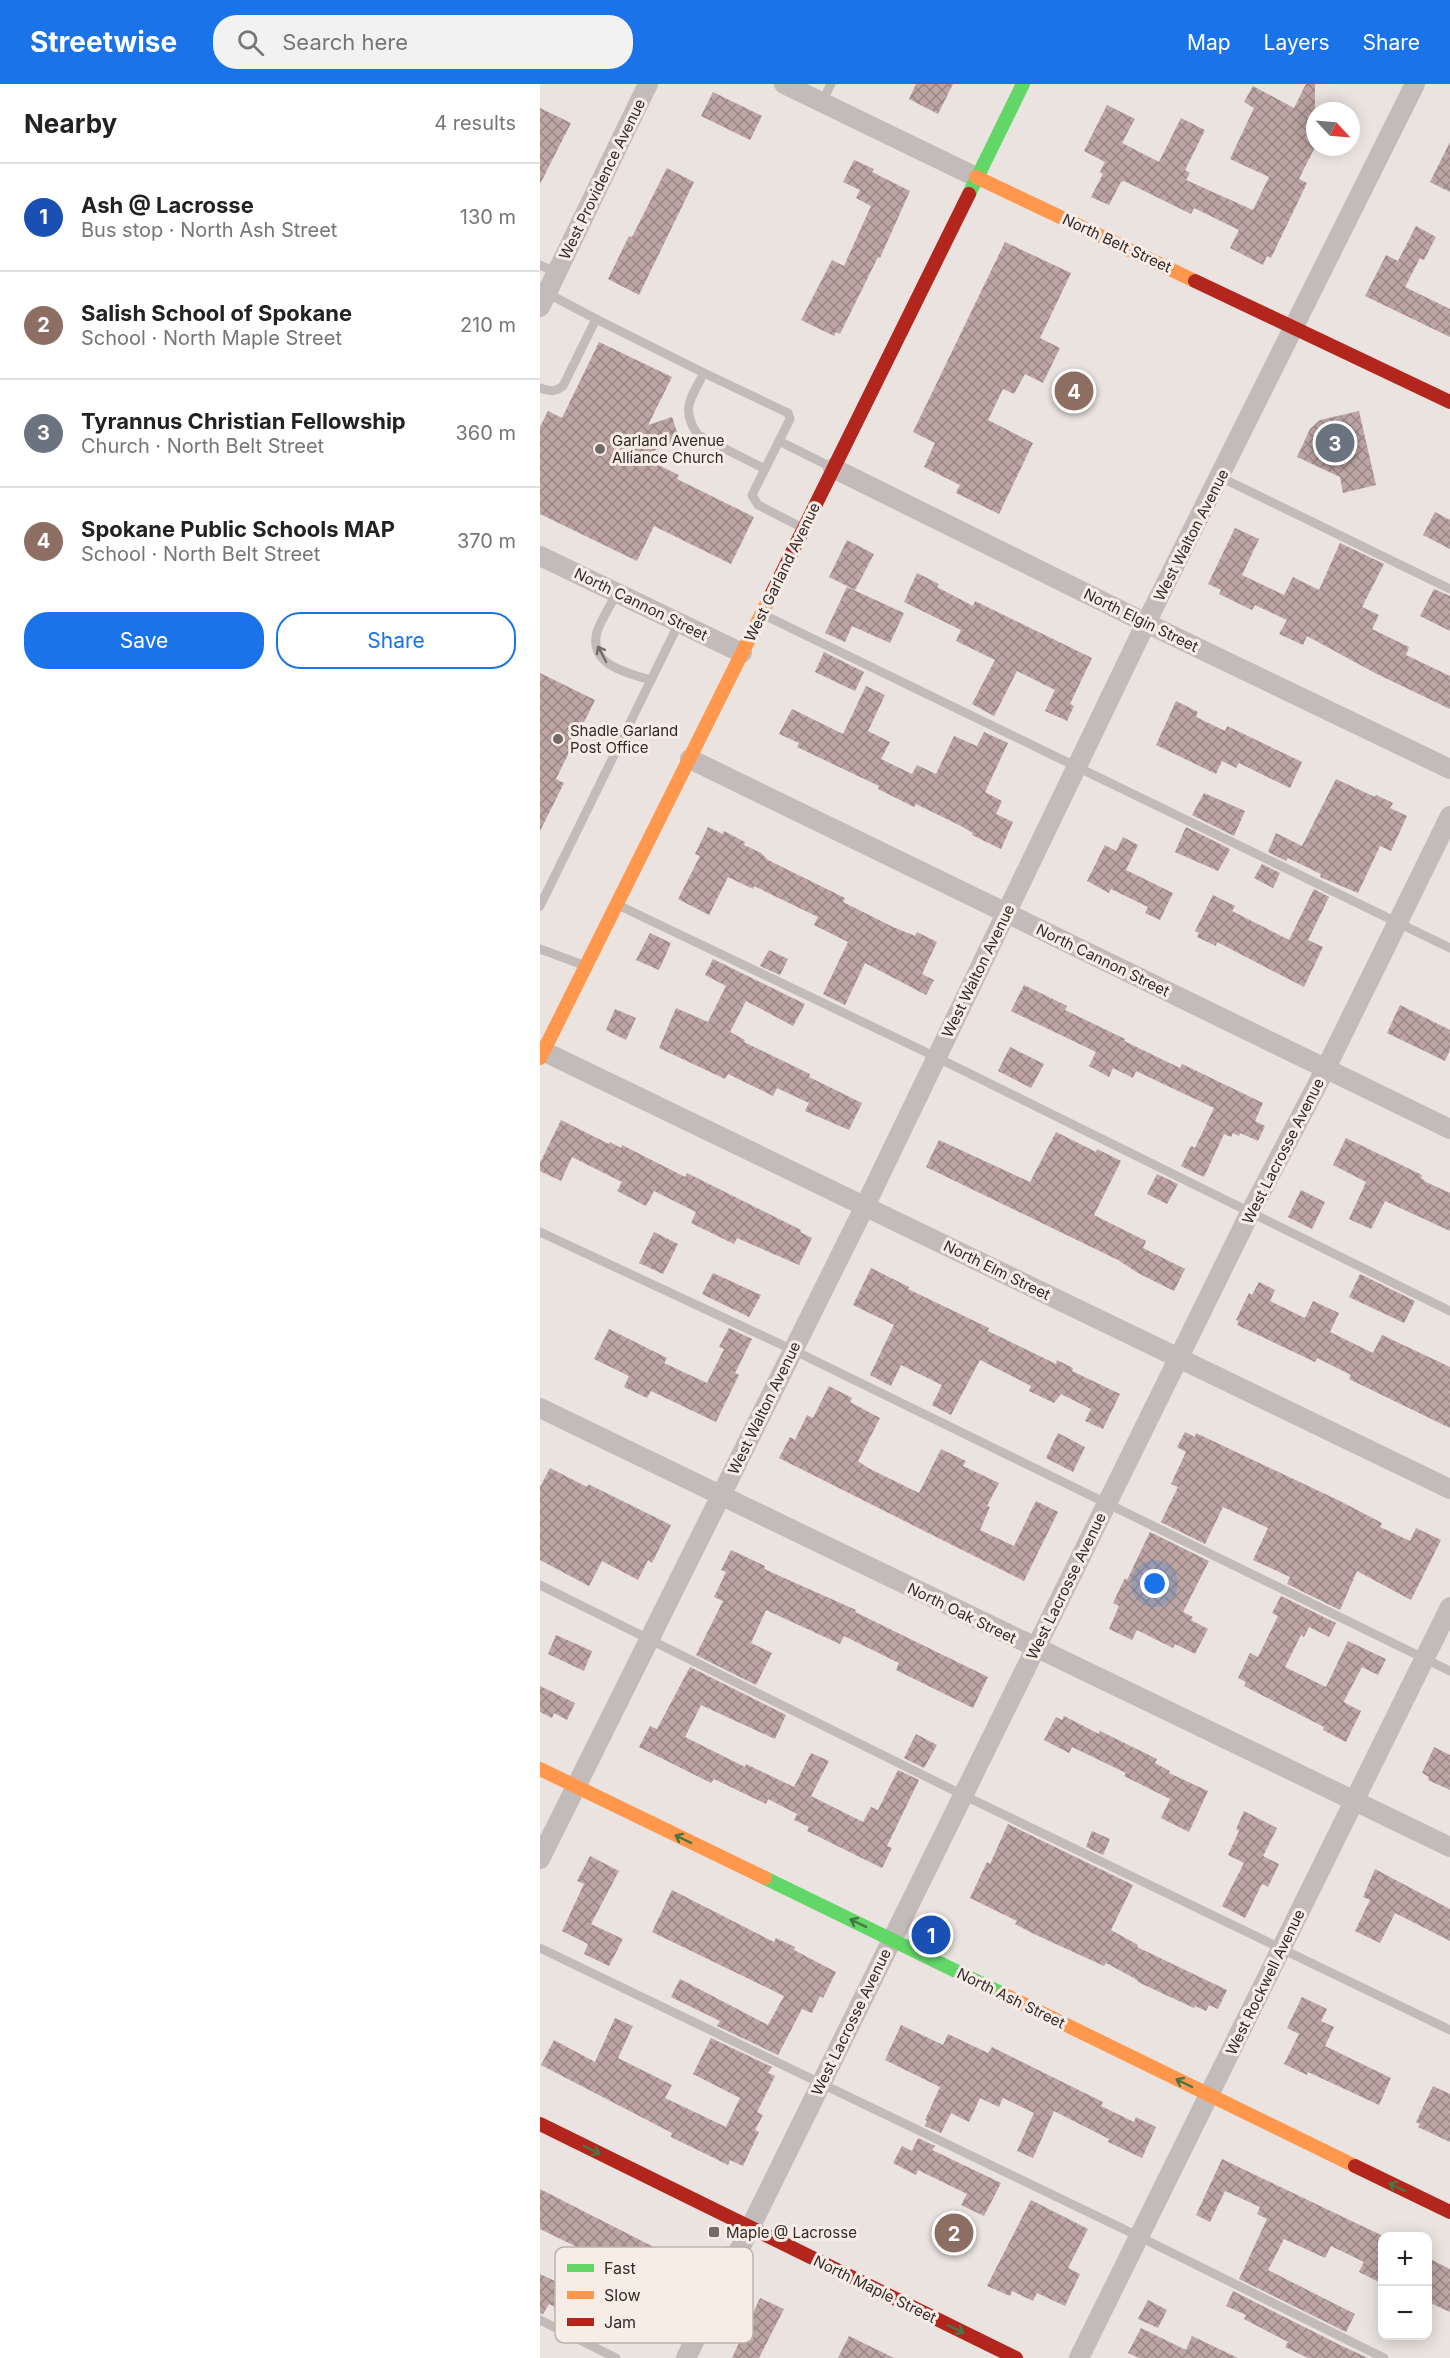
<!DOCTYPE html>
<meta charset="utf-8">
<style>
:root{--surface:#fff;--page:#f2f2f2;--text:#222;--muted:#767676;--line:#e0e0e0;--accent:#1a73e8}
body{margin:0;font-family:Inter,sans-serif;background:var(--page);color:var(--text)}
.controls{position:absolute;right:18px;bottom:18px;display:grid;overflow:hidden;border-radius:12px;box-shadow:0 3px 15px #0003}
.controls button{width:54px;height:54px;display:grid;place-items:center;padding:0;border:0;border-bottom:2px solid var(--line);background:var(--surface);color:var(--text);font:30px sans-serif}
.compass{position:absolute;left:766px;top:18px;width:54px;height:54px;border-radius:50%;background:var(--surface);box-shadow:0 3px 15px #0003;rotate:116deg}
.you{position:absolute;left:615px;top:1500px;width:21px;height:21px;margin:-15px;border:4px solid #fff;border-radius:50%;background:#1a73e8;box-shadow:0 0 0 9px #1a73e833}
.badge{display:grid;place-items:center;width:39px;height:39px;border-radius:50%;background:var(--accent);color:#fff;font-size:20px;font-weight:700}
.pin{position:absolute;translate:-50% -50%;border:3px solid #fff;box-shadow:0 2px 6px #0006}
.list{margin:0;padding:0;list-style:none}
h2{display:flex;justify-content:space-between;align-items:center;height:78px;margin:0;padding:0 24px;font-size:26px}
h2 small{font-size:20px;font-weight:400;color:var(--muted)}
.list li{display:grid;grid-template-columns:39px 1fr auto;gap:18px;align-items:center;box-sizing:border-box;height:108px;padding:0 24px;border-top:2px solid var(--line)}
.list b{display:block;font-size:22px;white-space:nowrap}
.list p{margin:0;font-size:20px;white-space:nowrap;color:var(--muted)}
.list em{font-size:20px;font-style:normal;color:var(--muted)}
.actions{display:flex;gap:12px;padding:18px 24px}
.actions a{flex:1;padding:14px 0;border:2px solid var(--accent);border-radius:24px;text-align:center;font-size:21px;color:var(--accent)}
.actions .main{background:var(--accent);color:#fff}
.icon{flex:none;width:33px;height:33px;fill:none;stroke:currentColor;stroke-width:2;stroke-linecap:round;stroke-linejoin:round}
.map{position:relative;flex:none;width:910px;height:2274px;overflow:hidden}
header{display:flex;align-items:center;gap:36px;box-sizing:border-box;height:84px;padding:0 30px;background:var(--accent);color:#fff}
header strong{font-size:28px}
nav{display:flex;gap:33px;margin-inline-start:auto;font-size:21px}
.search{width:420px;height:54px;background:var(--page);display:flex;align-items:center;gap:15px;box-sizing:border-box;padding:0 21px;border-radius:24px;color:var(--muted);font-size:22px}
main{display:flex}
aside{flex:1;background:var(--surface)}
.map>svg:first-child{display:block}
.building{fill:url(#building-cross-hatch)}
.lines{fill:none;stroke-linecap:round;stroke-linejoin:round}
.lane{stroke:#c3bbb9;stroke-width:9}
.street{stroke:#c3bbb9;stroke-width:20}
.fast{stroke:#63d668;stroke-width:14}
.slow{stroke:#ff974d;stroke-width:14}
.jam{stroke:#b3261e;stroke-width:14}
.oneway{stroke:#746b69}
.oneway2{stroke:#497744}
.poi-dot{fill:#736a68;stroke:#f7ece6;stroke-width:2}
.labels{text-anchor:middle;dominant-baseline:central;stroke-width:6;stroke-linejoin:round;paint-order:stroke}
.street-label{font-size:15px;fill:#332927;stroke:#f7ece6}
.poi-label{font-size:15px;fill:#332927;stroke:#f7ece6;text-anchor:start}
.key{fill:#f7ece6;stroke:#bcb2ad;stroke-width:1.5}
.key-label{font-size:16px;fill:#332927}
</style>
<header>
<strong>Streetwise</strong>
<div class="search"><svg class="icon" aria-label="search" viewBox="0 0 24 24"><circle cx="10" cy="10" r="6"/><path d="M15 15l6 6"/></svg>Search here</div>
<nav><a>Map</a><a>Layers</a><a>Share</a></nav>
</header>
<main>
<aside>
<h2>Nearby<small>4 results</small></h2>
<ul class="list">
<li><span class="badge" style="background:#1a4fb4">1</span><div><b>Ash @ Lacrosse</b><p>Bus stop · North Ash Street</p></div><em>130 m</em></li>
<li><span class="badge" style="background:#8d6e63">2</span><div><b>Salish School of Spokane</b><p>School · North Maple Street</p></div><em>210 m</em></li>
<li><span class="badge" style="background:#6b7280">3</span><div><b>Tyrannus Christian Fellowship</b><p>Church · North Belt Street</p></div><em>360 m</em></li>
<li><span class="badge" style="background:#8d6e63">4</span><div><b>Spokane Public Schools MAP</b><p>School · North Belt Street</p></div><em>370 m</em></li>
</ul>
<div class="actions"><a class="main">Save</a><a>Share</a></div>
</aside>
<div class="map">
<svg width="910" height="2274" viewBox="0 0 910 2274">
<defs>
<pattern id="building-cross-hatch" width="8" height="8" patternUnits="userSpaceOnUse" patternTransform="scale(1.5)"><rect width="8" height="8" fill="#bca5a3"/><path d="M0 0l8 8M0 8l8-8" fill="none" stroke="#998685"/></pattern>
</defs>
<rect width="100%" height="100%" fill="#eae3e0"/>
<!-- building -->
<g class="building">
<path d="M376,0H413L398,30L369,15Z"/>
<path d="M766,0H775V63L759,95L767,99L731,174L727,172L723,181L690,164L699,146L654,124L651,130L584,97L581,98L569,121L551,113L563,90L560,88L565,78L544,67L567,21L595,35L582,59L619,78L641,34L665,46L645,86L650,89L646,96L713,126L729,93L690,75L714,24L704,18L713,2L754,24Z"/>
<path d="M173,8L222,32L210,56L161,32Z"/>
<path d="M0,24L31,39L0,100Z"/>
<path d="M910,58V108L890,98Z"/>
<path d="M314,76L334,85L332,88L370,107L340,174L338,173L300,250L296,248L294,252L261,236L292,176L304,182L331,122L316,114L320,106L303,98Z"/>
<path d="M127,84L154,98L99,211L68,195L89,152L92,153Z"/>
<path d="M876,142L896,153L884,176L880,174L865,203L910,225V253L825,212L846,171L858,177Z"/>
<path d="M465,158L531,189L500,254L520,264L503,299L485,290L474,310L463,305L448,336L493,359L459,430L416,409L420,401L384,383L395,359L373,348Z"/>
<path d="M59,258L132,293L108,341L132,333L140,357L99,372L139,391L137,395L214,433L191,480L114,442L97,477L0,430V343L8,327L22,334Z"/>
<path d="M819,327L836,401L803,409L800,393L757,373L770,345L780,336Z"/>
<path d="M895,428L910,436V465L883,451Z"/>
<path d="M695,444L719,455L702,491L744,511L753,493L779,506L800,459L844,480L822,523L839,531L832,545L869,563L866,571L910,592V625L835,589L767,552L763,561L739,550L747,536L715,521L712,526L679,510L681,506L668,500Z"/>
<path d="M307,456L334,470L315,506L289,493Z"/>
<path d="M377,489L399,500L397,503L433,522L435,517L552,574L530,620L534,622L527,637L505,627L515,606L477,587L454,632L432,620L455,576L416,557L421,546L364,518Z"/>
<path d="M307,503L364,529L350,559L312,542L305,558L285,549Z"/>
<path d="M894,505L910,512V547L880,532Z"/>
<path d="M284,568L324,588L315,607L275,588Z"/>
<path d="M0,589L55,616L16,695L24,699L0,747Z"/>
<path d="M326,602L345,611L328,647L350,658L341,675L372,690L377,681L396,690L414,652L437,662L444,648L468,659L445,708L462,717L456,730L473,738L461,765L432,751L433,749L421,742L376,720L374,723L338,705L339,702L257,663L259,659L239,650L252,625L303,650Z"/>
<path d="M636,617L658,628L656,633L685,647L687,642L762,678L750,704L699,679L696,684L682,677L676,690L616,661Z"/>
<path d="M796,695L835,713L836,711L853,719L850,724L867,732L851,767L840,762L818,809L780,793L781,790L748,774L746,777L728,768L736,749L762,762Z"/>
<path d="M664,709L705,727L694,752L652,731Z"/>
<path d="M168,743L183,750L184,747L205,758L204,761L221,769L228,776L305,814L303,818L353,843L375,852L377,848L397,858L382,890L394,896L386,911L325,879L305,921L283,910L308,858L274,841L278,833L214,802L213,805L188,793L169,831L138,815L160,772L155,770Z"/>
<path d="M646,743L688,764L690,766L678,787L635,768Z"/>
<path d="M583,753L598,761L586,786L633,809L620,836L605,829L608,823L571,805L569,809L547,797L565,761L576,767Z"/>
<path d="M722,780L740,789L733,804L714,794Z"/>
<path d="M774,805L789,813L768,856L783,863L764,903L677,858L676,862L657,853L659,849L655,847L673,811L695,822L692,827L749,856Z"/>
<path d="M110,849L131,859L119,886L96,876Z"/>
<path d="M229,866L248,875L240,891L220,882Z"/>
<path d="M173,875L265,920L253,942L206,917L190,948L205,956L204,958L270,990L269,993L322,1019L309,1046L265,1027L269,1019L237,1004L233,1012L188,990L185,995L119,964L136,924L168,938L186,902L165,891Z"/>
<path d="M484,901L527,922L525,926L585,955L584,957L640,984L642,980L723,1019L715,1037L725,1042L718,1057L700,1049L699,1052L693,1049L691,1053L684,1050L664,1093L641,1082L651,1062L655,1064L674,1024L596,987L593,994L573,984L569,993L549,982L556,968L471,927Z"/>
<path d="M860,921L910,946V966L905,977L847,949Z"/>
<path d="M75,925L96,934L86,956L66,946Z"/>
<path d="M470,963L504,980L491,1004L458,987Z"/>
<path d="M21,1036L69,1060L70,1058L81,1064L82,1061L145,1093L147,1089L261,1146L260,1148L272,1154L259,1181L197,1154L194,1160L151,1139L156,1128L114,1107L106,1122L77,1107L82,1098L32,1073L21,1097L0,1087V1079Z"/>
<path d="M516,1048L556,1068L557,1065L581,1077L554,1131L606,1157L603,1164L645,1185L634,1207L598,1189L578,1176L386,1083L399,1056L490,1098Z"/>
<path d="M806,1054L882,1091L881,1094L886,1098L910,1109V1147L845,1117L831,1145L809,1135L826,1098L793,1081Z"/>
<path d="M617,1090L638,1100L627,1120L607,1110Z"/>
<path d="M761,1106L785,1118L772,1145L748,1133Z"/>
<path d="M114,1148L138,1160L123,1190L99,1179Z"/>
<path d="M331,1184L369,1203L368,1205L449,1244L448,1247L516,1280L517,1276L533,1284L532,1287L580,1310L563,1345L545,1337L551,1325L521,1310L514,1319L489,1307L491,1302L440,1276L411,1331L392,1321L402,1301L361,1281L351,1302L330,1291L354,1241L313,1221Z"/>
<path d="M173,1189L221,1211L209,1233L162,1210Z"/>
<path d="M820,1190L875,1217L864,1239L809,1213Z"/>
<path d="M719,1198L735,1206L730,1217L765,1234L773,1217L799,1229L790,1248L833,1269L842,1251L910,1283V1344L809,1295L811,1291L777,1274L775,1278L697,1241L699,1237L696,1236L709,1209L712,1211Z"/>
<path d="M189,1244L212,1255L195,1289L199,1291L176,1338L111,1307L107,1314L84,1303L89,1292L54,1275L69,1245L127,1274L124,1279L167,1299L184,1265L179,1263Z"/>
<path d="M289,1302L312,1314L310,1318L340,1334L318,1377L328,1384L379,1409L401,1365L426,1377L423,1382L459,1399L447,1422L450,1423L440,1446L474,1462L496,1417L518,1428L484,1497L239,1374L250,1353L255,1356L267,1331L273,1334Z"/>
<path d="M645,1348L655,1353L656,1349L800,1417L842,1439L840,1443L870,1457L876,1444L901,1456L871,1516L817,1487L800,1526L747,1500L750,1493L713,1476L728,1444L683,1423L665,1460L621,1438L638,1403L631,1400L646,1368L637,1363Z"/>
<path d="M518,1349L545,1363L533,1388L506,1374Z"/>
<path d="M10,1384L47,1403L48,1400L131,1441L112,1479L108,1476L98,1496L62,1477L49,1502L0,1476V1403Z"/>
<path d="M610,1448L669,1477L643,1528L653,1533L651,1536L668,1545L655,1570L635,1560L633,1564L597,1546L592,1556L569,1545L579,1522L573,1519L585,1494L587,1496Z"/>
<path d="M191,1466L225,1482L224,1485L316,1526L315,1528L448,1593L433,1624L356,1586L359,1579L304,1552L300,1560L226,1526L211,1559L232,1569L216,1601L156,1571L183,1517L174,1513L186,1488L181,1486Z"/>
<path d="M741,1512L796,1539L789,1553L769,1543L764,1553L761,1551L745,1583L786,1603L808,1557L846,1575L838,1591L822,1583L804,1617L805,1619L821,1627L806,1658L783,1646L784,1643L704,1602L706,1598L698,1594L710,1569L718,1573L738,1532L732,1529Z"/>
<path d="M16,1551L52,1567L44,1587L8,1570Z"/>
<path d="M150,1583L246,1631L235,1655L161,1621L145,1653L205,1683L206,1680L254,1703L271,1669L289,1677L271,1712L323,1738L331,1723L338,1726L358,1686L379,1696L347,1762L352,1764L342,1784L267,1747L269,1743L254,1736L257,1730L228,1715L226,1720L174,1695L171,1699L99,1663L110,1642L117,1645Z"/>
<path d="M0,1602L35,1619L27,1636L14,1629L12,1634L0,1628Z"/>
<path d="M524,1632L559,1650L560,1647L617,1675L615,1679L630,1687L629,1689L668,1707L649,1748L621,1734L630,1715L584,1692L586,1689L532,1663L529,1669L504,1656L516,1633L522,1636Z"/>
<path d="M376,1650L397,1661L384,1684L364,1674Z"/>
<path d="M894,1663L910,1671V1706L888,1696L889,1693L882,1689Z"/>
<path d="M704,1727L737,1744L723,1772L739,1780L728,1803L722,1800L705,1834L682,1822L704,1779L688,1771L699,1747L696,1745Z"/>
<path d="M468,1740L593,1801L571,1846L598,1861L597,1863L687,1906L678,1925L669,1921L666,1927L655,1922L654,1924L600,1899L594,1894L566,1879L564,1882L494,1850L475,1840L477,1837L430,1814L447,1778L450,1780Z"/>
<path d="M552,1747L570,1755L563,1771L546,1763Z"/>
<path d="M50,1772L79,1787L51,1840L83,1855L69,1882L44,1870L48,1860L22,1847L44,1800L37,1797Z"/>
<path d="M835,1785L910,1825V1857L855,1829L840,1859L815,1847L830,1816L823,1813Z"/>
<path d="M132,1806L234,1858L236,1854L255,1863L254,1866L296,1888L283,1914L280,1912L272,1929L262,1925L238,1971L177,1942L180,1937L131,1913L140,1895L228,1941L244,1912L112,1848Z"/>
<path d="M762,1913L787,1925L781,1937L794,1943L785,1962L851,1994L839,2021L768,1988L767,1991L744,1980L759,1950L747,1944Z"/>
<path d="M75,1934L93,1942L78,1974L132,2001L125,2014L186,2043L200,2014L153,1990L171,1954L232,1983L228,1989L235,1992L217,2028L223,2031L215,2046L219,2048L203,2082L190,2076L188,2081L172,2073L131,2053L132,2049L1,1981L14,1956L55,1978Z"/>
<path d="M361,1941L403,1961L408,1950L448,1969L452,1963L563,2018L561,2022L594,2038L596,2033L616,2043L602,2074L568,2058L569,2055L514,2027L493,2074L477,2067L494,2029L463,2014L459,2023L440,2014L429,2038L411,2029L401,2049L385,2042L387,2037L385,2036L400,2003L345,1976Z"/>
<path d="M893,2002L910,2010V2058L878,2043L880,2040L876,2038Z"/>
<path d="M378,2054L395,2062L392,2066L461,2099L444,2132L421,2121L427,2110L378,2086L376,2091L353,2079L362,2062L372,2067Z"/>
<path d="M682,2075L843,2152V2200L819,2188L824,2178L791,2162L785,2174L744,2155L728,2186L815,2230L806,2248L699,2195L727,2135L717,2130L720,2123L685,2107L670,2138L656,2131Z"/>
<path d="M0,2105L149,2181L134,2211L130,2209L115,2240L95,2230L109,2202L32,2167L35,2162L0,2145Z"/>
<path d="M491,2116L548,2145L528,2184L540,2190L525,2222L497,2209L493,2217L472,2207L470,2212L447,2202Z"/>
<path d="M888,2174L910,2185V2228L888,2218Z"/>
<path d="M0,2190L19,2199L17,2202L64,2227L52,2251L27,2238L31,2230L9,2220L3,2230L0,2229Z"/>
<path d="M693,2207L800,2261L828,2274H768L745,2263L748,2258L704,2235L706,2231L686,2222Z"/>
<path d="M220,2214L244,2225L219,2274H192Z"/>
<path d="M608,2216L627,2226L618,2244L598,2235Z"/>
<path d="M601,2244L646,2266L652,2252L698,2274H599L588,2269Z"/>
<path d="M309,2252L354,2274H298Z"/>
</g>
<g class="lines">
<!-- lane -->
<g class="lane">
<path d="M282,18L291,0"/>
<path d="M0,181L17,189"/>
<path d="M56,235L164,289"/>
<path d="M0,304C10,308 15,308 23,302L56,235L7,209"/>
<path d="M225,385L158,351C140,325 151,314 164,289L248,329L250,335L239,357"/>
<path d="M680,393L910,505"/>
<path d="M263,444L218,421L212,411L239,357L291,383"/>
<path d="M77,509C71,521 61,535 57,548C48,581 87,589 111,596"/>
<path d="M224,531L910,864"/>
<path d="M78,821L396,973L910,1227"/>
<path d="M0,822L139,539"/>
<path d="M0,865L43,881"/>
<path d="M0,1148L253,1266L910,1587"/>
<path d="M0,1501L423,1711L910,1946"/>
<path d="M0,1864L600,2153L844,2274"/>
<path d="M0,2236L76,2274"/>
</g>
<!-- street -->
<g class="street">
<path d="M244,0L436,93"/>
<path d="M0,223L108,0"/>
<path d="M293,384L606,539L910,685"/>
<path d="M0,472L202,569"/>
<path d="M150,675L910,1045"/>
<path d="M3,967L910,1405"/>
<path d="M0,1324L910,1763"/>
<path d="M0,1775L325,1122L606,539L875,0"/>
<path d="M146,2274L710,1129L786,984L910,732"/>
<path d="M539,2274L910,1523"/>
</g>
<!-- fast -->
<g class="fast">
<path d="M429,110L483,0"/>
<path d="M225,1794L463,1910"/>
</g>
<!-- slow -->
<g class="slow">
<path d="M436,93L655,197"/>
<path d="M0,974L229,515"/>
<path d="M0,1685L225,1794"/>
<path d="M463,1910L815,2082"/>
</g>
<!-- jam -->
<g class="jam">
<path d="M655,197L910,318"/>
<path d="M229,515L429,110"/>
<path d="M0,2040L476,2274"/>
<path d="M815,2082L910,2128"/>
</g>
</g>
<!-- one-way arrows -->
<defs><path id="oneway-shaft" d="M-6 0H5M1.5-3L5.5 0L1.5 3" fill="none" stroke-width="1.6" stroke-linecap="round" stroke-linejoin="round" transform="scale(1.5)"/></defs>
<use class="oneway" href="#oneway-shaft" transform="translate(62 570) rotate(-118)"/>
<g class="oneway2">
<use href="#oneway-shaft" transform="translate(143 1755) rotate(-154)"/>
<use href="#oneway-shaft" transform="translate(318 1839) rotate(-154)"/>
<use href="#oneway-shaft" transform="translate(644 1999) rotate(-154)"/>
<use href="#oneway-shaft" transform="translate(52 2066) rotate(26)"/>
<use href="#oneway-shaft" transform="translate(857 2103) rotate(-154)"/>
<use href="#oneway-shaft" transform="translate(416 2245) rotate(26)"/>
</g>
<!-- markers -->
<g class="poi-dot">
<circle cx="60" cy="365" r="6"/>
<circle cx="18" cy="655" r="6"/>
<rect x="168" y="2142" width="12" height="12" rx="3"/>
</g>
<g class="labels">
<!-- street labels -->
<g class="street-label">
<text transform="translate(62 95) rotate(-64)">West Providence Avenue</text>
<text transform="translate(577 159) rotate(25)">North Belt Street</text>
<text transform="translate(651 451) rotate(-63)">West Walton Avenue</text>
<text transform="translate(242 488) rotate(-64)">West Garland Avenue</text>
<text transform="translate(101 520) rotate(26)">North Cannon Street</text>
<text transform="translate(601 536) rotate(26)">North Elgin Street</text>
<text transform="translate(563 876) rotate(26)">North Cannon Street</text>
<text transform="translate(438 887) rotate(-64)">West Walton Avenue</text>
<text transform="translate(743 1067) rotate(-63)">West Lacrosse Avenue</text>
<text transform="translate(457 1186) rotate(26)">North Elm Street</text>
<text transform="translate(224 1324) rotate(-64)">West Walton Avenue</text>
<text transform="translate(526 1502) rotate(-64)">West Lacrosse Avenue</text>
<text transform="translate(422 1529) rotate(26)">North Oak Street</text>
<text transform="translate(725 1898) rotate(-64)">West Rockwell Avenue</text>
<text transform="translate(471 1914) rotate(26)">North Ash Street</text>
<text transform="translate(311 1938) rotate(-64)">West Lacrosse Avenue</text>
<text transform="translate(335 2205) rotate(26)">North Maple Street</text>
</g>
<!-- poi labels -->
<g class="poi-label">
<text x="72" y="356">Garland Avenue<tspan x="72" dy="17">Alliance Church</tspan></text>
<text x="30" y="646">Shadle Garland<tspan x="30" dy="17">Post Office</tspan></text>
<text x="186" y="2148">Maple @ Lacrosse</text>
</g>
</g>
<!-- legend -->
<rect x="15" y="2163" width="198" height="96" rx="9" class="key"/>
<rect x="27" y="2180" width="27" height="8" fill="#63d668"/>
<rect x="27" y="2207" width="27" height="8" fill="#ff974d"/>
<rect x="27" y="2234" width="27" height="8" fill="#b3261e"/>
<g class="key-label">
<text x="64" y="2190">Fast</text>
<text x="64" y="2217">Slow</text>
<text x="64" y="2244">Jam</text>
</g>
</svg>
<div class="controls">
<button>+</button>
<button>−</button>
</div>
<svg class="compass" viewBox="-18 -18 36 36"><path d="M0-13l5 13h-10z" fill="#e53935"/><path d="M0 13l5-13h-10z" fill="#767676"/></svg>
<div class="you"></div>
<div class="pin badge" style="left:391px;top:1851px;background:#1a4fb4">1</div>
<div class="pin badge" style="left:414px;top:2149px;background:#8d6e63">2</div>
<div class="pin badge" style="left:795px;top:359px;background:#6b7280">3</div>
<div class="pin badge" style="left:534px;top:307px;background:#8d6e63">4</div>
</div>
</main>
